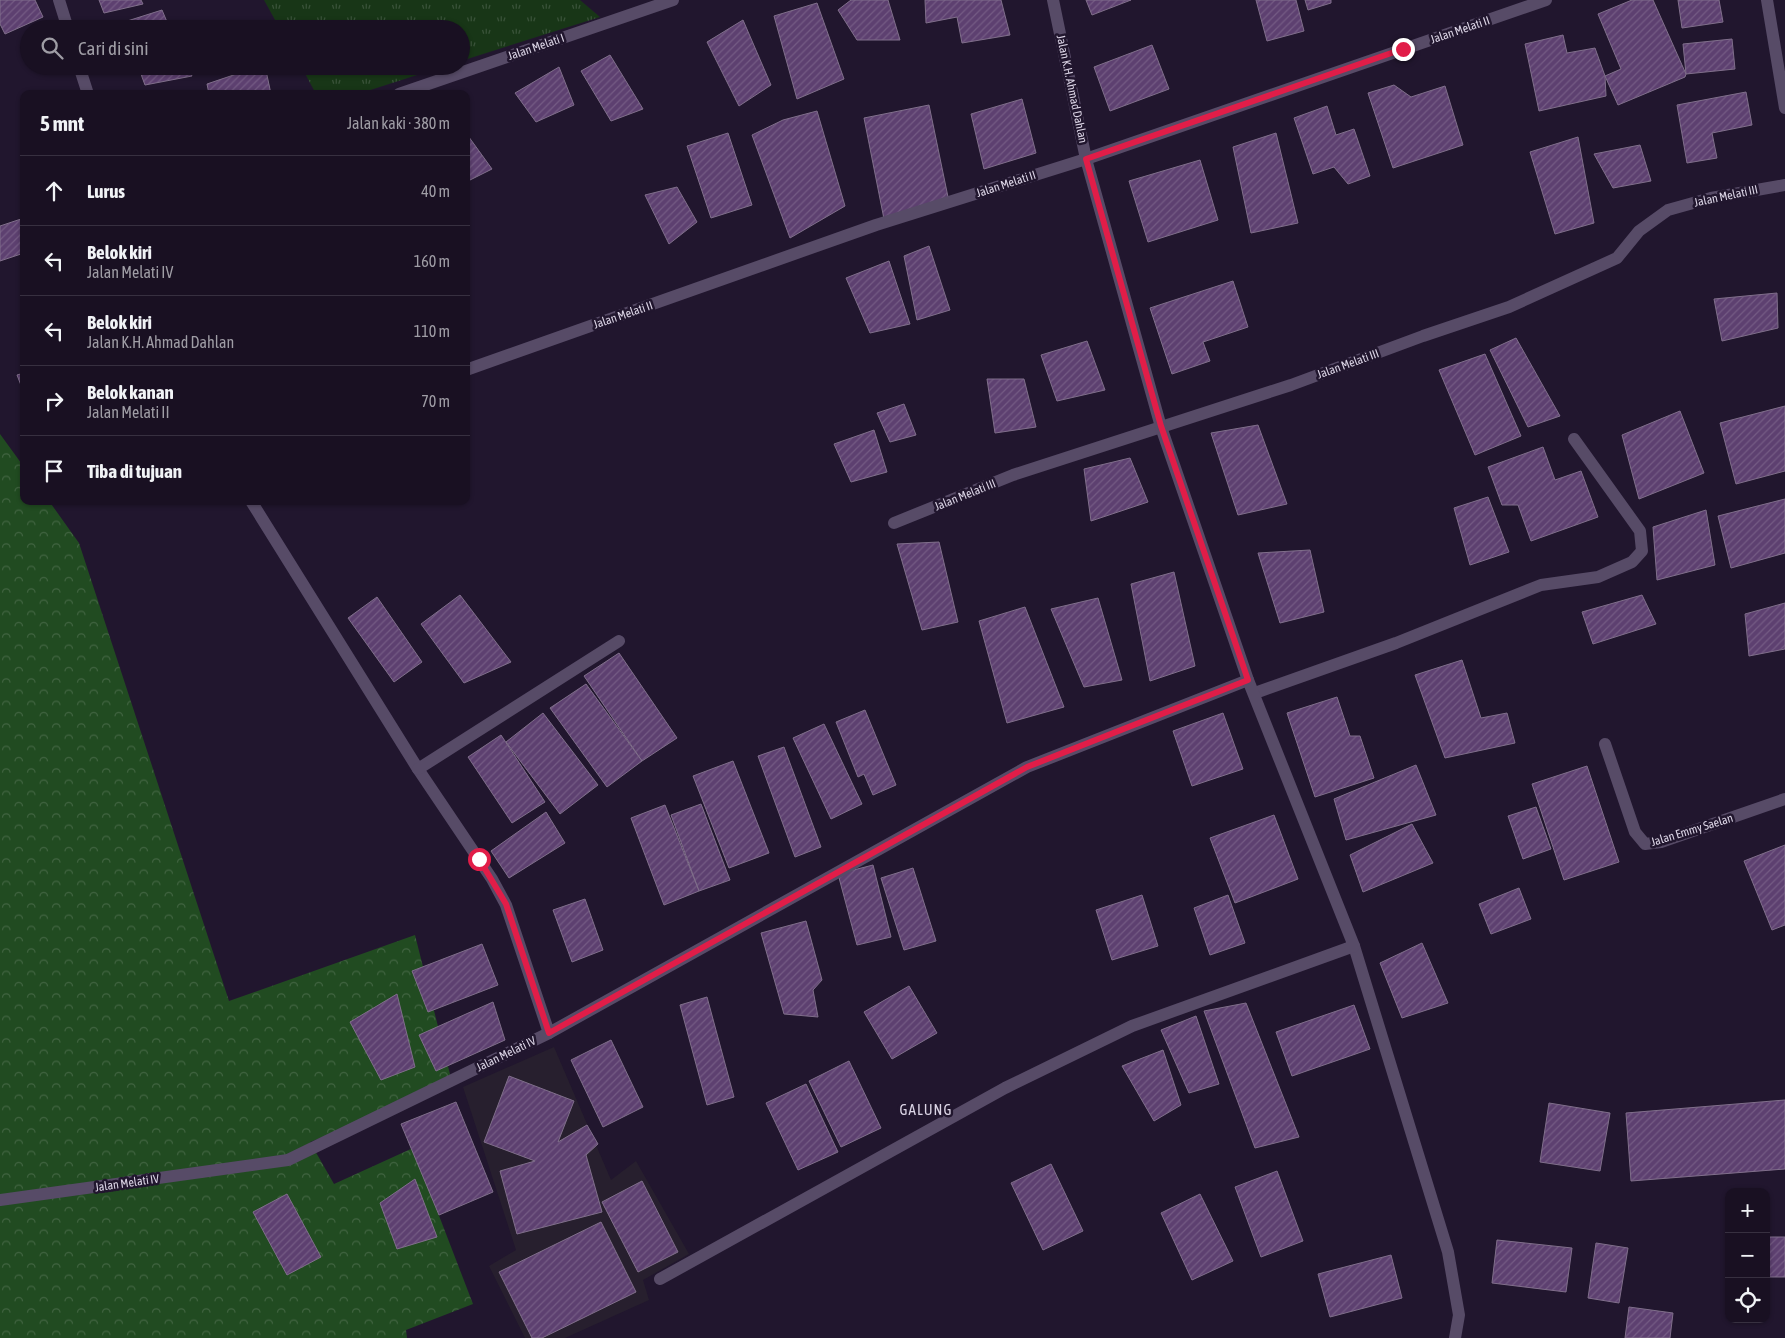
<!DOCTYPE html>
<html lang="id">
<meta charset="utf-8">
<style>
:root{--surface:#191022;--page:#22192a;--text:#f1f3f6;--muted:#9f9da5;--line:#373040}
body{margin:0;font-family:"Asap Condensed",sans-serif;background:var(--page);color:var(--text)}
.controls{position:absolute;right:15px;bottom:15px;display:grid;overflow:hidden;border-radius:10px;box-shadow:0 1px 4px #0004}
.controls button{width:45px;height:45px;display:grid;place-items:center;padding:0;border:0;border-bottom:1px solid var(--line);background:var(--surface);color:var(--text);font:25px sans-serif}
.stop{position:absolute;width:15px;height:15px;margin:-11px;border:4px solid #e11d48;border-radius:50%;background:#fff}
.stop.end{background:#e11d48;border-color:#fff;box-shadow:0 1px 5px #0008}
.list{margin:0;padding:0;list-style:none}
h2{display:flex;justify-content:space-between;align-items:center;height:65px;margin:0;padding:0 20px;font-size:21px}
h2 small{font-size:16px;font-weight:400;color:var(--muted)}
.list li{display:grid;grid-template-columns:32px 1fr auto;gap:15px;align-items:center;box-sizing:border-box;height:70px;padding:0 20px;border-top:1px solid var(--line)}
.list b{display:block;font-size:19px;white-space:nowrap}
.list p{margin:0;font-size:16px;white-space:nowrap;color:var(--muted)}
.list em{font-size:16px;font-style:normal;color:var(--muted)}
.icon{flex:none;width:28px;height:28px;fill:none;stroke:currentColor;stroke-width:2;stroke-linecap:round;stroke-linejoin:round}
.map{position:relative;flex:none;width:1785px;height:1338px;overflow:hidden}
.search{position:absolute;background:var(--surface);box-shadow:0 1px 4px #0004;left:20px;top:20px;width:450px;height:55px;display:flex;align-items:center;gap:12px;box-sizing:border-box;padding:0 18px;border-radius:28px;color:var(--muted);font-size:19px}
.panel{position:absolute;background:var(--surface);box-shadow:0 1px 4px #0004;left:20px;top:90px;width:450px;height:415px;border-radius:10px}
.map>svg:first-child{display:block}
.education{fill:#271f2e}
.forest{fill:url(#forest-crowns)}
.park{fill:url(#park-tufts)}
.building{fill:url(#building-hatch);stroke:#806f8b}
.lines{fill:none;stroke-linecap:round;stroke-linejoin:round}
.street{stroke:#574b67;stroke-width:12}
.route{stroke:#e11d48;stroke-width:6}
.labels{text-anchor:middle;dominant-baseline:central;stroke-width:5;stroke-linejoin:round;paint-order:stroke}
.street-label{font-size:12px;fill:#dbd4e5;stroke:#21162e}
.quarter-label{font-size:15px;letter-spacing:1px;fill:#dbd4e5;stroke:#21162e}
</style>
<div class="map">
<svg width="1785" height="1338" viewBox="0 0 1785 1338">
<defs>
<pattern id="forest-crowns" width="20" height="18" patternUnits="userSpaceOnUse" patternTransform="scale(1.25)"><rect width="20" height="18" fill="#214b21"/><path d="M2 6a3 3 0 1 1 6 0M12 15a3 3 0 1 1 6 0" fill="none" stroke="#416441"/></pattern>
<pattern id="park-tufts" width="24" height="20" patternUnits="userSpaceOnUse" patternTransform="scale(1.25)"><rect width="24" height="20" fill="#183617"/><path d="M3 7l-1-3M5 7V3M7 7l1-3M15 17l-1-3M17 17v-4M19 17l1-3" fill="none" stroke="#395239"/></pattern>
<pattern id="building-hatch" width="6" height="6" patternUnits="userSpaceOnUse" patternTransform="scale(1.25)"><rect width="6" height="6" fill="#5d4070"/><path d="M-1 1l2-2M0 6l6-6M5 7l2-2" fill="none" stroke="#745b84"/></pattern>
</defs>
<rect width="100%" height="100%" fill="#21162e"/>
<!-- education -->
<path class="education" d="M554,1047L611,1180L636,1161L689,1254L643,1280L649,1300L565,1338H525L489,1266L516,1250L463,1087Z"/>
<!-- forest -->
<path class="forest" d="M0,434L24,467V501H49L79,543L229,1001L415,935L453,1086L310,1142L334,1184L413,1148L473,1304L406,1330L407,1338H0Z"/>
<!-- park -->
<g class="park">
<path d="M264,0H580L600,17L461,61V29H280Z"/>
<path d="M301,66H445L358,94H316Z"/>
</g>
<!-- building -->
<g class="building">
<path d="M0,0H35L43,17L5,34L0,24Z"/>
<path d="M99,0H141L143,4L104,13Z"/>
<path d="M851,0H888L900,40H857L838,10Z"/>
<path d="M925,0H1001L1010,35L962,43L957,17L926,23Z"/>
<path d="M1086,0H1131L1092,15Z"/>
<path d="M1256,0H1296L1304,31L1267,41Z"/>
<path d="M1305,0H1331V3L1308,10Z"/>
<path d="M1632,0H1653L1686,74L1685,77L1618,105L1605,76L1621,69L1598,14Z"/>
<path d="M1678,0H1719L1723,22L1682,28Z"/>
<path d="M817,3L844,79L797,99L774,16Z"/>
<path d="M162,10L170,29H123L121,23Z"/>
<path d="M743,20L771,85L739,106L707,42Z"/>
<path d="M1563,35L1567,53L1595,48L1605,76L1606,96L1539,111L1525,44Z"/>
<path d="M1732,39L1735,69L1686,74L1683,44Z"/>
<path d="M1152,45L1169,89L1110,111L1094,67Z"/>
<path d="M610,55L643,109L611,121L581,71Z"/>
<path d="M138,66H187L192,76L145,85Z"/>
<path d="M204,66H220L207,72Z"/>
<path d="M260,66H265L271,94H209L207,84Z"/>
<path d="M559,67L574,105L536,122L515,93Z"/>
<path d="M1394,85L1411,97L1445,86L1463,145L1393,168L1368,93Z"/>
<path d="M1746,92L1752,125L1712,133L1717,158L1687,163L1677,105Z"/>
<path d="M1022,99L1036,153L984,169L971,114Z"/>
<path d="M929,105L948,197L884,219L864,118Z"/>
<path d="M1327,106L1336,135L1354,129L1370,176L1348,184L1334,167L1313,174L1294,118Z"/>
<path d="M817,111L845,206L790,238L752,135L783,120Z"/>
<path d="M466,133L492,169L466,182Z"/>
<path d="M728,133L752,205L711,218L687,146Z"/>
<path d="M1276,133L1298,223L1251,233L1233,147Z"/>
<path d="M1578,137L1594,223L1555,234L1530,152Z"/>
<path d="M1640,145L1651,181L1613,188L1594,154Z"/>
<path d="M1200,160L1218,220L1148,242L1129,181Z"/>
<path d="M677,187L697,222L669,244L645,195Z"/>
<path d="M24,218V253L0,261V226Z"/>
<path d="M929,246L950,310L917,320L904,256Z"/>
<path d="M889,261L910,324L870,333L846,278Z"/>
<path d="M1233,281L1248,327L1203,342L1210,361L1172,374L1150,308Z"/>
<path d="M1777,293L1778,328L1722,341L1714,299Z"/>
<path d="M1516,338L1560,416L1528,427L1490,350Z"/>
<path d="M1087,341L1105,390L1057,401L1041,355Z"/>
<path d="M1485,354L1521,436L1475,455L1439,370Z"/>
<path d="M24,373V393L17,375Z"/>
<path d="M987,379H1024L1036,427L995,433Z"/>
<path d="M904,404L916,435L890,442L877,413Z"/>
<path d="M1785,406V471L1736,484L1720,423Z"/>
<path d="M1680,411L1704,473L1639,499L1622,435Z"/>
<path d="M1258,425L1287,504L1238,515L1211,433Z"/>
<path d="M874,430L887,472L851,482L834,444Z"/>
<path d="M1543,447L1555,480L1581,471L1598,517L1531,541L1518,505H1502L1488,467Z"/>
<path d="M1130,458L1148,502L1091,521L1084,469Z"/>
<path d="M1488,497L1509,552L1470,565L1454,508Z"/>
<path d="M1785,499V553L1731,568L1718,516Z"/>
<path d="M1706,510L1715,565L1657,580L1653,527Z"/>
<path d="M939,542L958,622L922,630L897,544Z"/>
<path d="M1310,550L1324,612L1280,623L1258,553Z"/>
<path d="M1174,572L1195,666L1150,681L1131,584Z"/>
<path d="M460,595L511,662L464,683L421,624Z"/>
<path d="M1642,595L1656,624L1593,644L1582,612Z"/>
<path d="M377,597L422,662L394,682L348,618Z"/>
<path d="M1098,598L1122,680L1084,687L1051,609Z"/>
<path d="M1785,603V649L1749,656L1745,614Z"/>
<path d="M1025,607L1064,707L1007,723L979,621Z"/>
<path d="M619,653L677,738L642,761L584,676Z"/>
<path d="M1462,660L1481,718L1507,713L1515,743L1445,758L1415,675Z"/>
<path d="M586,684L642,761L607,787L550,708Z"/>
<path d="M1337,697L1350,736H1360L1374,778L1315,797L1287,713Z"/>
<path d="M865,710L896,785L873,795L864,774L858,777L836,722Z"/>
<path d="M543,713L598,785L560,814L506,742Z"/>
<path d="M1223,713L1243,769L1192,786L1173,731Z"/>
<path d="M824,724L862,804L831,819L793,738Z"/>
<path d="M501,735L545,802L512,823L468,757Z"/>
<path d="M784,747L821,847L795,857L758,756Z"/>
<path d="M733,761L769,853L729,868L693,776Z"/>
<path d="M1416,765L1436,815L1346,840L1334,799Z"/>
<path d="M1587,766L1619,862L1564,880L1532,784Z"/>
<path d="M701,804L730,880L699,891L671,815Z"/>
<path d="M665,805L699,891L664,905L631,818Z"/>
<path d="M1536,807L1551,849L1523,859L1508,816Z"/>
<path d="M546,812L565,843L509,878L491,851Z"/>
<path d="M1274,815L1298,879L1235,903L1210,838Z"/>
<path d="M1412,824L1433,863L1363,892L1350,855Z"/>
<path d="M1785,845V925L1772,930L1744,861Z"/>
<path d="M873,865L891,937L857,945L838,874Z"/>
<path d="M913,868L936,941L904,950L881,878Z"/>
<path d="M1519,888L1531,919L1491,934L1479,904Z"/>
<path d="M1142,895L1158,946L1112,960L1096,910Z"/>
<path d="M1228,895L1245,943L1210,955L1194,908Z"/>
<path d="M585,899L603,950L572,962L553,910Z"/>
<path d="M806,921L822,980L813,990L818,1017L784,1014L761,933Z"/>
<path d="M1422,943L1448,1003L1402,1018L1380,963Z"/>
<path d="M482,944L498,985L428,1012L412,971Z"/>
<path d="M909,986L937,1033L892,1059L864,1012Z"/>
<path d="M397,994L415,1067L381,1080L350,1022Z"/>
<path d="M707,997L734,1097L707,1105L680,1005Z"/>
<path d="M493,1002L505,1040L436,1071L419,1035Z"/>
<path d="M1246,1003L1299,1137L1255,1148L1204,1011Z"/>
<path d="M1354,1005L1370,1049L1292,1076L1276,1032Z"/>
<path d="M1196,1016L1219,1084L1189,1093L1161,1030Z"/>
<path d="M611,1040L643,1107L603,1127L571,1060Z"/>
<path d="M1163,1050L1181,1105L1154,1121L1122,1066Z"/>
<path d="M849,1061L881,1128L841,1147L809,1081Z"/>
<path d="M509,1076L574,1101L558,1142L587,1125L598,1144L586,1155L602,1212L517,1234L500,1171L535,1161L484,1142Z"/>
<path d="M806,1084L838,1152L798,1170L766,1103Z"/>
<path d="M1785,1100V1169L1631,1181L1626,1113Z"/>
<path d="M456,1102L493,1192L439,1215L401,1124Z"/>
<path d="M1549,1103L1610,1113L1600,1171L1540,1162Z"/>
<path d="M1051,1164L1083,1231L1043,1250L1011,1183Z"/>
<path d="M1277,1171L1303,1241L1261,1257L1235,1187Z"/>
<path d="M415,1179L437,1237L397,1249L380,1203Z"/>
<path d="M642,1181L678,1252L638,1272L602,1202Z"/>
<path d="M287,1194L321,1257L287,1275L253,1212Z"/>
<path d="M1200,1194L1233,1261L1192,1280L1161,1213Z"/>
<path d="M601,1222L636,1292L542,1338H532L499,1272Z"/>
<rect x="1727" y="1237" width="2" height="40"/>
<rect x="1766" y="1237" width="19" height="40"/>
<path d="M1497,1240L1572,1248L1566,1292L1492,1283Z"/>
<path d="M1596,1243L1628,1248L1619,1303L1588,1298Z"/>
<path d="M1391,1255L1402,1298L1330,1317L1318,1274Z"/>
<path d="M1629,1307L1673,1313L1670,1338H1625Z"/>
</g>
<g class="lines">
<!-- street -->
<g class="street">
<path d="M59,0L68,29"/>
<path d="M1767,0L1785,108"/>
<path d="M79,66L88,94"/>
<path d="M399,94L673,0"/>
<path d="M466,370L876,225L1086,159L1546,0"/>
<path d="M251,501L418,769L492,879L506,905L549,1033"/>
<path d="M894,523L1013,475L1291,385L1423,336L1509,307L1617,258L1639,231L1668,210L1711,198L1785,185"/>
<path d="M1255,693L1396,643L1541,585L1598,577L1632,562L1642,551L1640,531L1574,439"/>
<path d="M1605,744L1635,832L1645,844L1661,842L1785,799"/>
<path d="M418,769L619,641"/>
<path d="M1354,946L1448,1252L1459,1315L1455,1338"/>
<path d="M0,1200L288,1160L549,1033L1027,767L1248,680"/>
<path d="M660,1279L1005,1088L1132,1026L1354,946L1248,680L1161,427L1086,159L1053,0"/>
</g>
</g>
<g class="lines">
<!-- route -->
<path class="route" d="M479,859L506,904L549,1033L1027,767L1248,680L1161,426L1086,159L1403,49"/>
</g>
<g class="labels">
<!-- street labels -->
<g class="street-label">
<text transform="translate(1460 30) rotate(-19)">Jalan Melati II</text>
<text transform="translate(536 47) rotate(-19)">Jalan Melati I</text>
<text transform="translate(1072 89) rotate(78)">Jalan K.H. Ahmad Dahlan</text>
<text transform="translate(1006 184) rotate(-18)">Jalan Melati II</text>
<text transform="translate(1726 196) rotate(-12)">Jalan Melati III</text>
<text transform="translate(623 315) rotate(-19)">Jalan Melati II</text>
<text transform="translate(1348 364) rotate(-20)">Jalan Melati III</text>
<text transform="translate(965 495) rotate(-22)">Jalan Melati III</text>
<text transform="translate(1692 830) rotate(-17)">Jalan Emmy Saelan</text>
<text transform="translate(506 1054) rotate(-26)">Jalan Melati IV</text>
<text transform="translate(127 1183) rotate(-8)">Jalan Melati IV</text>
</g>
<!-- quarter labels -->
<g class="quarter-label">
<text x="926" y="1109">GALUNG</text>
</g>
</g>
</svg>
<div class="controls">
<button>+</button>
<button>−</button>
<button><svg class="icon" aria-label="locate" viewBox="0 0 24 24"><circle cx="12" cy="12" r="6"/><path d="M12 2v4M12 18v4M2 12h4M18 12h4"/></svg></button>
</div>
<div class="stop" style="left:479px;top:859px"></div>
<div class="stop end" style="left:1403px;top:49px"></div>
<div class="search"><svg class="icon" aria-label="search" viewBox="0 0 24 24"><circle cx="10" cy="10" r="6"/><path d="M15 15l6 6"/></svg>Cari di sini</div>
<section class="panel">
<h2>5 mnt<small>Jalan kaki · 380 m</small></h2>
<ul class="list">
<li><svg class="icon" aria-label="ahead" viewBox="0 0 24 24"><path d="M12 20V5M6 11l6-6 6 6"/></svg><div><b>Lurus</b></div><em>40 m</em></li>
<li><svg class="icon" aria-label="left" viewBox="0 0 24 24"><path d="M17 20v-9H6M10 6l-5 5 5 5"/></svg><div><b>Belok kiri</b><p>Jalan Melati IV</p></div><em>160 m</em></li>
<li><svg class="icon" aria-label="left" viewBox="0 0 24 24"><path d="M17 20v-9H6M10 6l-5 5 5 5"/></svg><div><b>Belok kiri</b><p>Jalan K.H. Ahmad Dahlan</p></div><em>110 m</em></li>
<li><svg class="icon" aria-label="right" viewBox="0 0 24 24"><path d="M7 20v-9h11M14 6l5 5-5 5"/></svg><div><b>Belok kanan</b><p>Jalan Melati II</p></div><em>70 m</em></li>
<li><svg class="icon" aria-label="arrive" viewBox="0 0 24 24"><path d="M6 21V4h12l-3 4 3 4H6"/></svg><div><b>Tiba di tujuan</b></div></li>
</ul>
</section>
</div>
